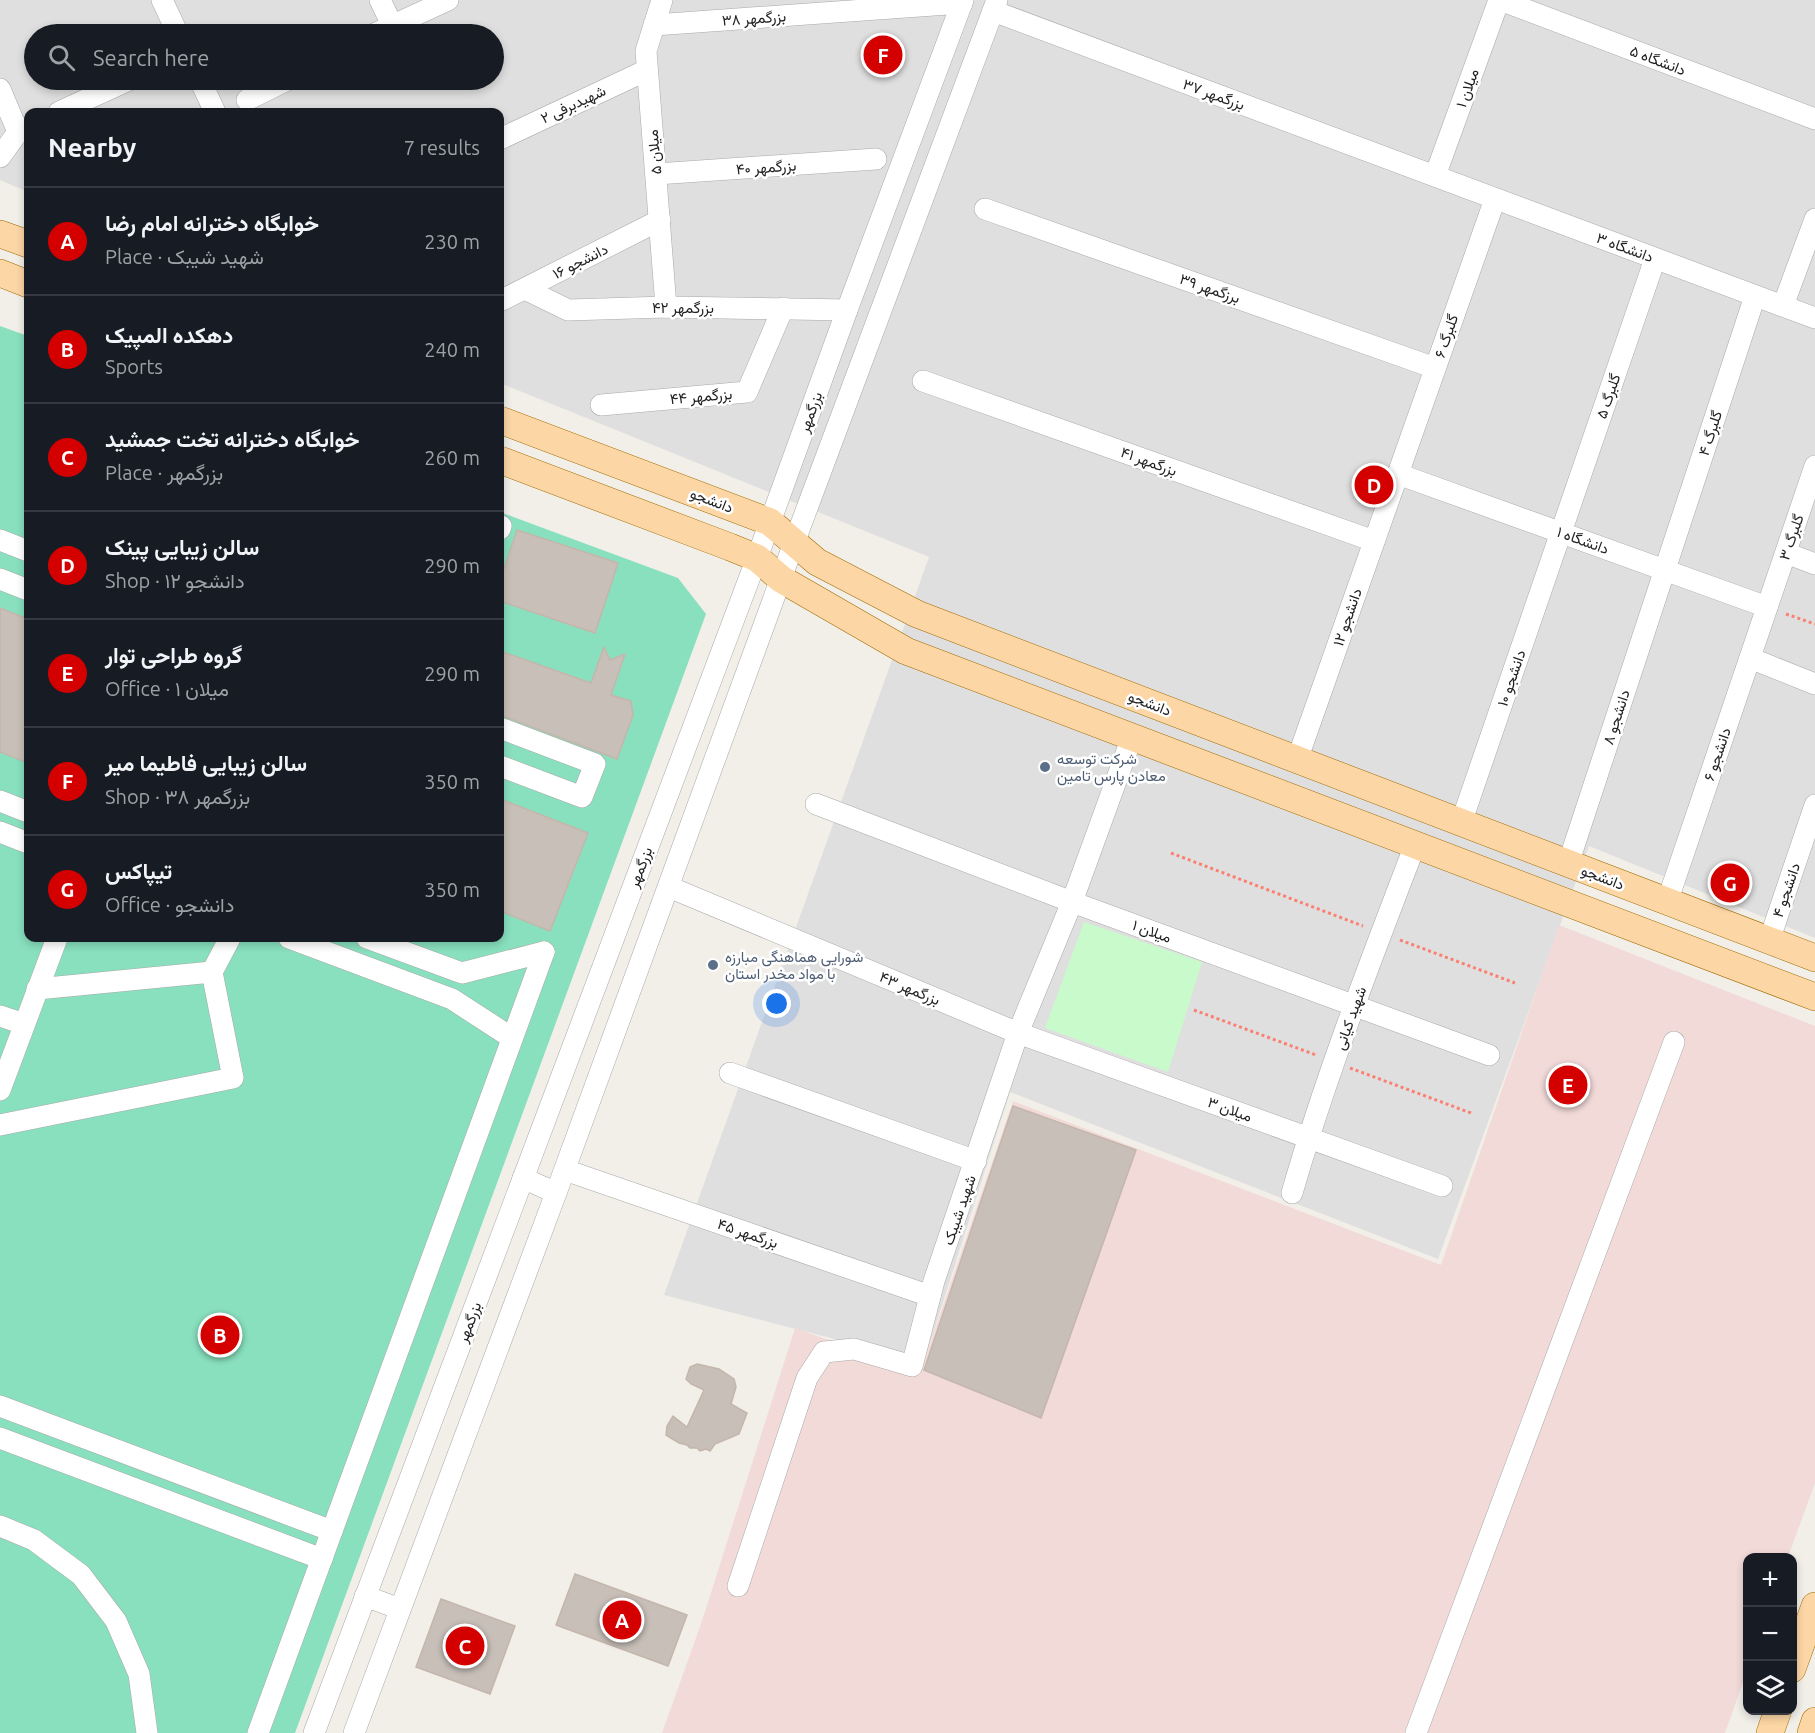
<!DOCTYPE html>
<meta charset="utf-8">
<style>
:root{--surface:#171b24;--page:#242831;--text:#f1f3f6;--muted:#9ea1a6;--line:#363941;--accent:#d40000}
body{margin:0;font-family:Ubuntu,Vazirmatn,sans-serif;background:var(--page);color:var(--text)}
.controls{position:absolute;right:18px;bottom:18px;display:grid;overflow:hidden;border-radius:12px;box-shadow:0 3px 9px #0003}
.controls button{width:54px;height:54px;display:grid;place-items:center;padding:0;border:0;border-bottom:2px solid var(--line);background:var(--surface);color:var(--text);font:30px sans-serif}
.you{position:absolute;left:777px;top:1004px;width:21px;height:21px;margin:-15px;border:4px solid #fff;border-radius:50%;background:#1a73e8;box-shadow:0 0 0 9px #1a73e833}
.badge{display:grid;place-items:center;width:39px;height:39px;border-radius:50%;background:var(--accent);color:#fff;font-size:20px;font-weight:700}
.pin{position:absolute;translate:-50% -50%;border:3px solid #fff;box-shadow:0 2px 6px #0006}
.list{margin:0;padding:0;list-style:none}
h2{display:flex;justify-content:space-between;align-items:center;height:78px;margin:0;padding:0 24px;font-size:26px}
h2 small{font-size:20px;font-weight:400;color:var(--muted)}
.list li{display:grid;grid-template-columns:39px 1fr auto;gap:18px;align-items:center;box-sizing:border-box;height:108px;padding:0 24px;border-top:2px solid var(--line)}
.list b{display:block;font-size:22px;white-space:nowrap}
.list p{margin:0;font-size:20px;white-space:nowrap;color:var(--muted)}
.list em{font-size:20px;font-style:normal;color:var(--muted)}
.icon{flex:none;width:33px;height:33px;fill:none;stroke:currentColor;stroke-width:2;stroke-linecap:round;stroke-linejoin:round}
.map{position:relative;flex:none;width:1815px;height:1733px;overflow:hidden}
.search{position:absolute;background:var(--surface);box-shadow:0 3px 9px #0003;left:24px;top:24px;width:480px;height:66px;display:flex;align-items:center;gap:15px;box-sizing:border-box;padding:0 21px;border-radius:33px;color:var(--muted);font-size:22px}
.panel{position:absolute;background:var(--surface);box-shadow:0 3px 9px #0003;left:24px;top:108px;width:480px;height:834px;border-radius:12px}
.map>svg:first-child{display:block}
.residential{fill:#e0dfdf;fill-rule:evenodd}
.commercial{fill:#f2dad9}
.park{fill:#c8facc}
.pitch{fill:#88e0be}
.building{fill:#c7bfb8;stroke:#c4b6ab;stroke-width:1.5}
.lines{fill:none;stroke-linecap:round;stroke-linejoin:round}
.minor-casing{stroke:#a9a9a9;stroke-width:22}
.major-casing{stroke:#a06b00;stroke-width:28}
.path{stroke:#fa8072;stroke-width:3;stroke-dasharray:3 3;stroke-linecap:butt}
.minor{stroke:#fff;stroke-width:21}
.major{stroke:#fcd6a4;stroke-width:27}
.service-dot{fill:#5c6f8a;stroke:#fff;stroke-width:2}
.labels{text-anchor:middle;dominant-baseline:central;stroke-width:5;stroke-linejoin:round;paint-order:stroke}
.street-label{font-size:15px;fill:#222;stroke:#fff}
.service-label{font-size:15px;fill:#4e5e75;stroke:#fff;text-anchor:start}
</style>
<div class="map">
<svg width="1815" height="1733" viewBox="0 0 1815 1733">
<rect width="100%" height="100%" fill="#f2efe9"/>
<!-- residential -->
<path class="residential" d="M0,0H1815V938L1589,846L1438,1259L1010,1092L924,1362L664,1295L929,557L500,383V112H28V192L0,180ZM34,34H494V80H34Z"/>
<!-- commercial -->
<path class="commercial" d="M1559,925L1815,1026V1483L1788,1557L1748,1558L1747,1671L1725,1733H662L703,1618L795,1328L920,1373L1013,1101L1441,1265Z"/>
<!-- park -->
<path class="park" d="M1084,922L1202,962L1168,1072L1045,1028Z"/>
<!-- pitch -->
<path class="pitch" d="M0,326L28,336V938H500V512L678,578L706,614L295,1733H0Z"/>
<!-- building -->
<g class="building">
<path d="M517,530L618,563L595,633L500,601V581Z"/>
<path d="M0,608L28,619V763L0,752Z"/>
<path d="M604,647L610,660L625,654L611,695L631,701L633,715L617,759L500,715V651L591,683Z"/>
<path d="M500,799L588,833L550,931L500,911Z"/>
<path d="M1013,1106L1136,1150L1041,1418L924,1370Z"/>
<path d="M697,1364L719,1369L734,1379L736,1387L731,1404L747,1413L739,1434L715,1444L710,1451L706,1449L700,1451L697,1448H690L687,1445L679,1443L666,1435L667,1426L673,1416L687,1427L704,1390L691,1384L686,1379L690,1367Z"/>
<path d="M575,1574L687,1615L668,1666L556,1625Z"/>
<path d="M441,1599L515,1626L490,1694L416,1667Z"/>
</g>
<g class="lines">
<!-- minor casing -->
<g class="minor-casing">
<g id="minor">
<path d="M162,0L178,34"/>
<path d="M380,0L392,25"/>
<path d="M662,0L646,51L666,307"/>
<path d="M1500,0L1815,119"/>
<path d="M993,11L1815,318"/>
<path d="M654,25L962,3"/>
<path d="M374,34L448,0"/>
<path d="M200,80L215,112"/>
<path d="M0,89L18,132"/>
<path d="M247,100L287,80"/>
<path d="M59,112L129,80"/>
<path d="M500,139L647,70"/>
<path d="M0,157L18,132L28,127"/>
<path d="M656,174L876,159"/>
<path d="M1435,176L1499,0"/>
<path d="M985,209L1435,368"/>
<path d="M525,289L568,310L666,307L847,310"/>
<path d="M500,301L660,220"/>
<path d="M1783,306L1815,219"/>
<path d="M923,381L1374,541"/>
<path d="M601,405L747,392L783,308"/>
<path d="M1398,474L1767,607"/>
<path d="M500,529L501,526"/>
<path d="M0,540L28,551"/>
<path d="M1786,553L1815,564"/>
<path d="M0,579L28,590"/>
<path d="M1750,658L1815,684"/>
<path d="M500,728L595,764L582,797L500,766"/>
<path d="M1297,760L1495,199"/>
<path d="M0,801L28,812"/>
<path d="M816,804L1072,902L1489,1055"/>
<path d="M1461,823L1655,259"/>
<path d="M0,832L28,843"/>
<path d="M1568,864L1755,296"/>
<path d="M669,887L1018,1033L1442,1186"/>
<path d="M1667,902L1815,466"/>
<path d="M289,938L452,999L512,1038"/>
<path d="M367,938L462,973L544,952"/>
<path d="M1769,941L1815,805"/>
<path d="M212,972L230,938"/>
<path d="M0,1016L24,1024"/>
<path d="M730,1073L976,1161"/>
<path d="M0,1090L57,938"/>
<path d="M0,1125L233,1078L212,972L37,989"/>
<path d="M565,1170L930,1296"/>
<path d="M523,1178L556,1193"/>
<path d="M1292,1193C1326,1075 1371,960 1415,845"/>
<path d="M0,1406L332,1531"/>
<path d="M0,1438L322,1559"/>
<path d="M0,1526L34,1540L81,1575L116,1621L139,1674L147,1733"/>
<path d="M738,1586L807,1378L824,1352L854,1349L912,1366L934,1281L1018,1033L1072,902L1132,737"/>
<path d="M365,1596L400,1609"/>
<path d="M258,1733L544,952"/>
<path d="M314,1733L757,558L847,310L963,0"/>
<path d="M354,1733L556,1193L794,543L997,0"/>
<path d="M1416,1733L1674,1042"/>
</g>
</g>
<!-- major casing -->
<g class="major-casing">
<g id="major">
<path d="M0,234L28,244"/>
<path d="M0,273L28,284"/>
<path d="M500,420L770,522L817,562L917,614L1815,958"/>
<path d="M500,460L730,547L757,558L781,579L906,651L1815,997"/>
<path d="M1792,1669L1815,1606"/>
<path d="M1770,1733L1778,1710"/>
<path d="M1811,1733L1815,1721"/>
</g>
</g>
<!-- path -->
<g class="path">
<path d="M1786,614L1815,624"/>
<path d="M1171,853L1363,926"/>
<path d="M1400,940L1515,983"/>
<path d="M1194,1010L1316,1055"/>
<path d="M1350,1068L1471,1113"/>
</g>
<!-- minor -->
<use href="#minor" class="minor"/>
<!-- major -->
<use href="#major" class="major"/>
</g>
<!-- markers -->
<g class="service-dot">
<circle cx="1045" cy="767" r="6"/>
<circle cx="713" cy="965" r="6"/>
</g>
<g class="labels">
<!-- street labels -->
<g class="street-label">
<text transform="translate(754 18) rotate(-4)">بزرگمهر ۳۸</text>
<text transform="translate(1658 60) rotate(21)">دانشگاه ۵</text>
<text transform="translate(1467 88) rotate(-70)">میلان ۱</text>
<text transform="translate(1214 94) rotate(20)">بزرگمهر ۳۷</text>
<text transform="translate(573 104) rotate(-25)">شهیدبرفی ۲</text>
<text transform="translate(654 152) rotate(-95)">میلان ۵</text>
<text transform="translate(766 167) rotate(-4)">بزرگمهر ۴۰</text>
<text transform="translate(1625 247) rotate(20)">دانشگاه ۳</text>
<text transform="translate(580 261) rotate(-27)">دانشجو ۱۶</text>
<text transform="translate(1210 288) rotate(19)">برزگمهر ۳۹</text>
<text x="683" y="307">بزرگمهر ۴۲</text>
<text transform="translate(1446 336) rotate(-71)">گلبرگ ۶</text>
<text transform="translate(701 396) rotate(-5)">بزرگمهر ۴۴</text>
<text transform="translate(1608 396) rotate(-71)">گلبرگ ۵</text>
<text transform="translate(810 412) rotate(-70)">بزرگمهر</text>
<text transform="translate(1710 433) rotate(-72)">گلبرگ ۴</text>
<text transform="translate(1149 461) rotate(20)">بزرگمهر ۴۱</text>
<text transform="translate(712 500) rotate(21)">دانشجو</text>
<text transform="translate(1791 537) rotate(-71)">گلبرگ ۳</text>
<text transform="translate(1583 540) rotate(20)">دانشگاه ۱</text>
<text transform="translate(1347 617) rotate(-71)">دانشجو ۱۲</text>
<text transform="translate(1511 678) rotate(-71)">دانشجو ۱۰</text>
<text transform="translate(1150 703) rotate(21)">دانشجو</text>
<text transform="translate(1616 717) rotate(-72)">دانشجو ۸</text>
<text transform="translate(1717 754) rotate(-71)">دانشجو ۶</text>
<text transform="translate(640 867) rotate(-69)">بزرگمهر</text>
<text transform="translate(1603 877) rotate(21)">دانشجو</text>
<text transform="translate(1786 890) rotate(-71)">دانشجو ۴</text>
<text transform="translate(1152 931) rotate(20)">میلان ۱</text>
<text transform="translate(910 988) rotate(23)">بزرگمهر ۴۳</text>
<text transform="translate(1350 1018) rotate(-70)">شهید کیانی</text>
<text transform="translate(1230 1109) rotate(20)">میلان ۳</text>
<text transform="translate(959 1210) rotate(-71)">شهید شیبک</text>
<text transform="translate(748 1233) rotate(19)">بزرگمهر ۴۵</text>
<text transform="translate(469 1322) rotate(-69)">بزرگمهر</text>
</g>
<!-- service labels -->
<g class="service-label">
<text x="1057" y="758">شرکت توسعه<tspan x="1057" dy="17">معادن پارس تامین</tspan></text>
<text x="725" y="956">شورایی هماهنگی مبارزه<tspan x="725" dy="17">با مواد مخدر استان</tspan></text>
</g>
</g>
</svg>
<div class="controls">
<button>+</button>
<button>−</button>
<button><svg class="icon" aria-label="layers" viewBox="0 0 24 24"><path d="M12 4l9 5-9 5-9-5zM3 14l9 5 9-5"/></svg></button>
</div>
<div class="you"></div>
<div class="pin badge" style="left:622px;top:1620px">A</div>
<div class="pin badge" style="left:220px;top:1335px">B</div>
<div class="pin badge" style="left:465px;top:1646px">C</div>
<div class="pin badge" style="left:1374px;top:485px">D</div>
<div class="pin badge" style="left:1568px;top:1085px">E</div>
<div class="pin badge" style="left:883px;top:55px">F</div>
<div class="pin badge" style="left:1730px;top:883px">G</div>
<div class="search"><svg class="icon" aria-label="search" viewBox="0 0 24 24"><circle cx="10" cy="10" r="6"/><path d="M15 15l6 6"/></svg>Search here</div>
<section class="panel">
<h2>Nearby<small>7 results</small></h2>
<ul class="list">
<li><span class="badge">A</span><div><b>خوابگاه دخترانه امام رضا</b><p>Place · شهید شیبک</p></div><em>230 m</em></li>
<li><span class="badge">B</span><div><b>دهکده المپیک</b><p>Sports</p></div><em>240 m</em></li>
<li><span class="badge">C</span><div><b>خوابگاه دخترانه تخت جمشید</b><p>Place · بزرگمهر</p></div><em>260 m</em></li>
<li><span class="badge">D</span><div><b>سالن زیبایی پینک</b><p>Shop · دانشجو ۱۲</p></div><em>290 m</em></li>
<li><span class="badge">E</span><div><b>گروه طراحی توار</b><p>Office · میلان ۱</p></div><em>290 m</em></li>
<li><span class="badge">F</span><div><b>سالن زیبایی فاطیما میر</b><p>Shop · بزرگمهر ۳۸</p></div><em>350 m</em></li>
<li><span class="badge">G</span><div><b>تیپاکس</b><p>Office · دانشجو</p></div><em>350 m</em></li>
</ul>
</section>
</div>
